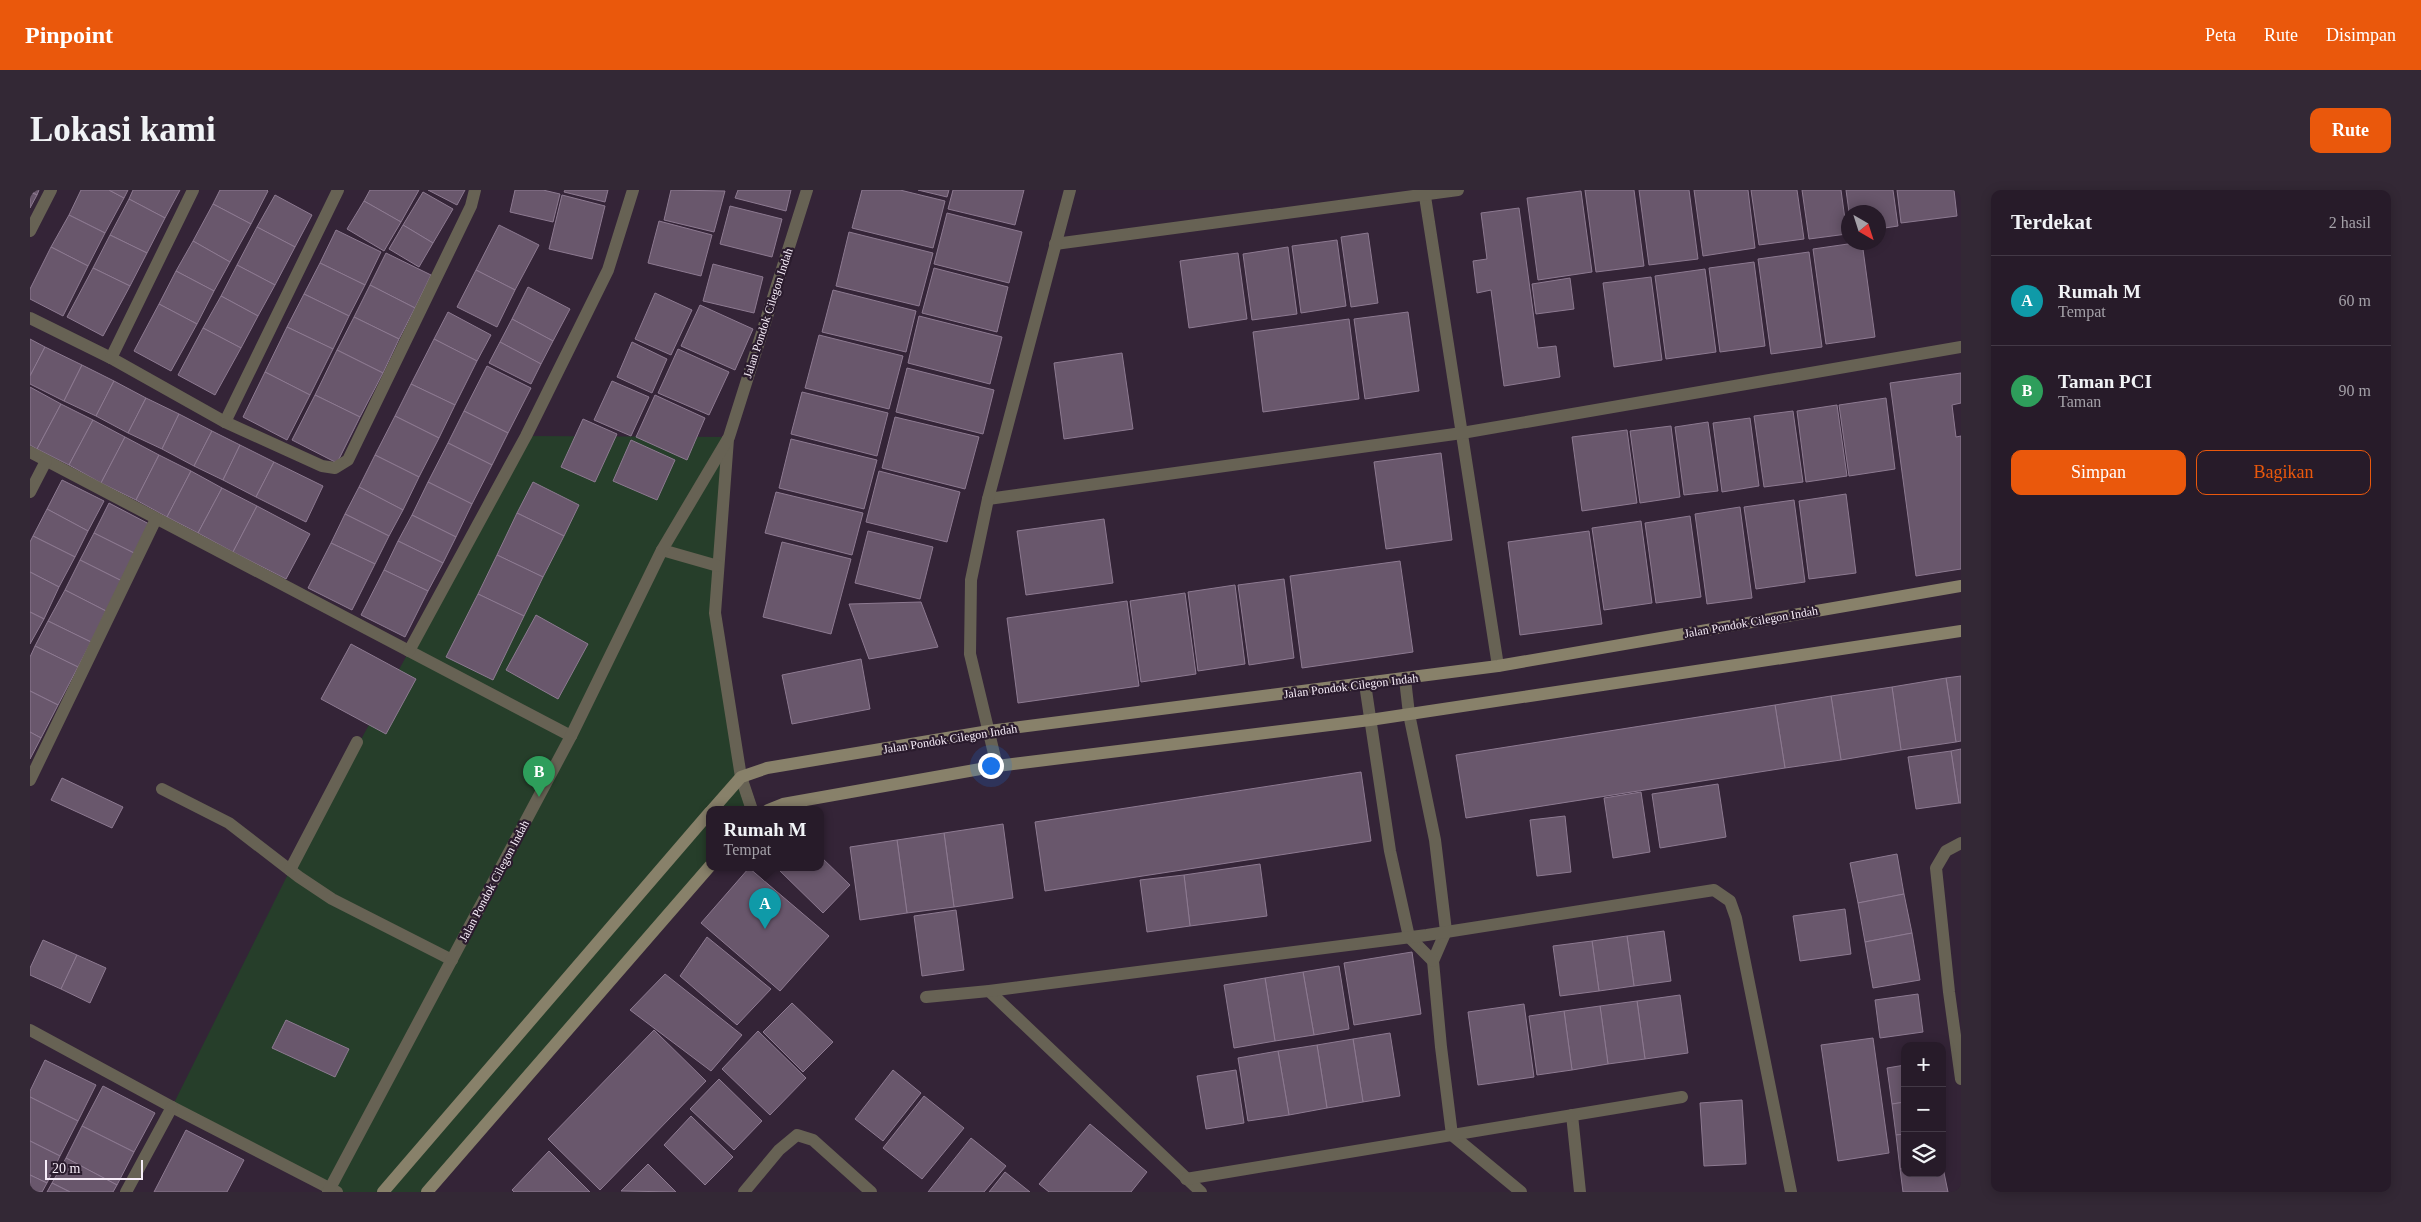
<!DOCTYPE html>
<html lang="id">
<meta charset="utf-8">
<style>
:root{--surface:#271b29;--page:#332835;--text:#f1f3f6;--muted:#a4a1a8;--line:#433946;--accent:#ea580c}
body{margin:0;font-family:"Times New Roman",serif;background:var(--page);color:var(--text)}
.controls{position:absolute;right:15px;bottom:15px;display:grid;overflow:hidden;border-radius:10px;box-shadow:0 2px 12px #0003}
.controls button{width:45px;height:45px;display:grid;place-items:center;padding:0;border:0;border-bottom:1px solid var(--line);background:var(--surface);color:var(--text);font:25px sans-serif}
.compass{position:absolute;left:1811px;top:15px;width:45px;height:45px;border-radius:50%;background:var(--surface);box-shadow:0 2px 12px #0003;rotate:141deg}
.scale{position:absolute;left:15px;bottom:12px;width:98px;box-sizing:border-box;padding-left:5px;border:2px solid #f7edf9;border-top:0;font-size:14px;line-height:18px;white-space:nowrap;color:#f7edf9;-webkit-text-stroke:4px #2a1b2d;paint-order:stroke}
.you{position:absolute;left:960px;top:575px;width:18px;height:18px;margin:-12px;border:4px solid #fff;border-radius:50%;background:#1a73e8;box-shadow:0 0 0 8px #1a73e833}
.badge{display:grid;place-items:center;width:32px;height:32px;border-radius:50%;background:var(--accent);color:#fff;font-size:16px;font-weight:700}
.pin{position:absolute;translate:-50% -41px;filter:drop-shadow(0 1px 2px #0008)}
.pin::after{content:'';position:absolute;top:26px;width:18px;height:15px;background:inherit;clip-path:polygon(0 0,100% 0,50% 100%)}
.popup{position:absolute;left:676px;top:616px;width:118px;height:65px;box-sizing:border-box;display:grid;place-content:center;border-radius:10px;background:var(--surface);filter:drop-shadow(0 1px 4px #0005);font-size:16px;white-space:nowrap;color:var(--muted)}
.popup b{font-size:19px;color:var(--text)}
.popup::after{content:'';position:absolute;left:50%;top:100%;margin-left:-10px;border:10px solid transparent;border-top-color:var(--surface)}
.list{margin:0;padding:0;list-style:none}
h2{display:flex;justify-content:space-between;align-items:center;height:65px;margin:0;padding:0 20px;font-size:21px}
h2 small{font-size:16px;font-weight:400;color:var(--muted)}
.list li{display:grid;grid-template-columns:32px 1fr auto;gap:15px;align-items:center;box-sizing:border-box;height:90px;padding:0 20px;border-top:1px solid var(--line)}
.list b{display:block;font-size:19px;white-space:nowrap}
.list p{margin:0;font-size:16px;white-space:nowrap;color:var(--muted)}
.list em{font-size:16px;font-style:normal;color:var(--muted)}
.actions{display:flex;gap:10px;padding:15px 20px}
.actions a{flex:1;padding:11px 0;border:1px solid var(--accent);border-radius:10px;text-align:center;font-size:18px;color:var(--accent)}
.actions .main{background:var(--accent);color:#fff}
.icon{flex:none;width:28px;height:28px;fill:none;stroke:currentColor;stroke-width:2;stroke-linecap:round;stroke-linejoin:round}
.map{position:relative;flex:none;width:1931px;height:1002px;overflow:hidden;border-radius:10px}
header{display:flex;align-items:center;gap:30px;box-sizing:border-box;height:70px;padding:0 25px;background:var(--accent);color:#fff}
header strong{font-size:24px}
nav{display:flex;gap:28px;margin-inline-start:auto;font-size:18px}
.intro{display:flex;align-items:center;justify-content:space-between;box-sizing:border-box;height:120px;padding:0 30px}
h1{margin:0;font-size:35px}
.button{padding:12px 22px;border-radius:10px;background:var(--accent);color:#fff;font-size:18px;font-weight:700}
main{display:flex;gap:30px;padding:0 30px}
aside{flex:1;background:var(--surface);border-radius:10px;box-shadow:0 2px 12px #0003}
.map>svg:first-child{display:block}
.green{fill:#263e2a}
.building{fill:#69576c;stroke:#8d7a91}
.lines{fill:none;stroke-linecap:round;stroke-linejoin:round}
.street{stroke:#676254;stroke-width:12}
.secondary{stroke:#88816a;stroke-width:12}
.labels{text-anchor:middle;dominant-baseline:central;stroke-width:4.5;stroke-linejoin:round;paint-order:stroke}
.street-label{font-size:12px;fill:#f7edf9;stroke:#2a1b2d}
</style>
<header>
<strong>Pinpoint</strong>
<nav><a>Peta</a><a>Rute</a><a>Disimpan</a></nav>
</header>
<div class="intro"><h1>Lokasi kami</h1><a class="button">Rute</a></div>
<main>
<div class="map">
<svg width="1931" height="1002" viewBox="0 0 1931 1002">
<rect width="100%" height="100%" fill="#342437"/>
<!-- green -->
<path class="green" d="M496,246L699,247L685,423L722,620H680V677L398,1002H307L142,917L260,680Z"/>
<!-- building -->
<g class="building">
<path d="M0,0H9L7,5Z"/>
<path d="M51,0H79L94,8L75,43L39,25Z"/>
<path d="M79,0H98L94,8Z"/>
<path d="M103,0H150L135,28L99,9Z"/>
<path d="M190,0H237L238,1L221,34L183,14Z"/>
<path d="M340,0H389L371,32L334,11Z"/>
<path d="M398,0H435L427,15Z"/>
<path d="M485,0H513L530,4L523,32L480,22Z"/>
<path d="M535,0H578L575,12L534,2Z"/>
<path d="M641,0L695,1L684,42L634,30Z"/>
<path d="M708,0H761L756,21L705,8Z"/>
<path d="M832,0H870L915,11L903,58L822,38Z"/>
<path d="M888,0H919L917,7Z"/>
<path d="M923,0H994L985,35L918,19Z"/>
<path d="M1555,0H1604L1614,76L1566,82Z"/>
<path d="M1609,0H1659L1668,69L1619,75Z"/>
<path d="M1664,0H1718L1725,58L1673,66Z"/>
<path d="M1721,0H1767L1774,49L1729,55Z"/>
<path d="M1772,0H1811L1817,44L1779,49Z"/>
<path d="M1816,0H1863L1868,36L1848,39V22H1819Z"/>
<path d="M1867,0H1924L1927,26L1871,33Z"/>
<path d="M1551,1L1562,82L1508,90L1497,8Z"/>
<path d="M0,2L7,5L0,18Z"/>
<path d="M393,2L423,19L403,53L373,35Z"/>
<path d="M245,5L282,25L265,57L227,37Z"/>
<path d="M532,5L575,16L562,69L519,59Z"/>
<path d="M99,9L135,28L117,63L80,45Z"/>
<path d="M334,11L371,32L354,61L317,39Z"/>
<path d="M183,14L221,34L200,72L163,51Z"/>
<path d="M700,16L752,29L742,67L690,54Z"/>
<path d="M1489,18L1508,158L1526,156L1530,187L1474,196L1461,100L1447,103L1443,71L1457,69L1451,23Z"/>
<path d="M917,23L992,42L979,93L904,74Z"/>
<path d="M39,25L75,43L58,76L21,57Z"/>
<path d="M629,31L682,45L671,86L618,73Z"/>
<path d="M373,35L403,53L389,77L359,59Z"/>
<path d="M469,35L509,55L485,100L446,80Z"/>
<path d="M227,37L265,57L245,95L207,75Z"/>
<path d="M306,40L351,62L335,95L290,73Z"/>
<path d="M819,42L903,63L889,116L806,96Z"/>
<path d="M1338,43L1348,113L1321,117L1311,47Z"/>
<path d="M80,45L117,63L100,96L63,78Z"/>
<path d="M1307,50L1316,116L1271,123L1262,56Z"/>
<path d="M163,51L200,72L184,101L146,81Z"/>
<path d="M1832,52L1845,147L1796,154L1783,59Z"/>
<path d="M21,57L58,76L33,126L0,109V99Z"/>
<path d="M1258,57L1267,124L1222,130L1213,64Z"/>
<path d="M1779,62L1792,157L1741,164L1728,69Z"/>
<path d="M356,63L401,85L385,118L340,95Z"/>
<path d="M1208,63L1217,129L1159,138L1150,71Z"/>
<path d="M1724,72L1735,156L1690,162L1679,78Z"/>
<path d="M290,73L335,95L319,126L274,104Z"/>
<path d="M683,74L733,87L724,123L673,111Z"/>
<path d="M207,75L245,95L228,126L191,106Z"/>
<path d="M63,78L100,96L73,146L37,127Z"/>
<path d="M904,78L978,97L967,142L892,123Z"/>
<path d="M1675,79L1686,162L1636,169L1625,86Z"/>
<path d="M446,80L485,100L467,137L427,117Z"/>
<path d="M146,81L184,101L167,134L129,114Z"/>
<path d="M1621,87L1632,170L1584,177L1573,93Z"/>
<path d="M1540,88L1544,119L1506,124L1502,94Z"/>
<path d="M340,95L385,118L369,149L324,127Z"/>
<path d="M498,97L540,119L523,151L482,129Z"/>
<path d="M803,100L886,121L876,162L792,142Z"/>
<path d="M625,103L662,120L641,165L605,149Z"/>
<path d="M274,104L319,126L303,159L257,137Z"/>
<path d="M191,106L228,126L211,158L173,138Z"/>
<path d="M129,114L167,134L141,181L104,161Z"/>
<path d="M670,115L723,139L705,180L651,156Z"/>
<path d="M418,122L461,145L447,171L404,149Z"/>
<path d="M1378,122L1389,201L1335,209L1324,129Z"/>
<path d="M889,126L972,147L960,194L878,173Z"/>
<path d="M324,127L369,149L353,183L307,160Z"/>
<path d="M482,129L523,151L511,174L470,152Z"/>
<path d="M1319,129L1329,209L1233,222L1223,142Z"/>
<path d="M257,137L303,159L280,205L235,182Z"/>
<path d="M173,138L211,158L185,205L148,185Z"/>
<path d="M789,145L873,166L859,219L775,198Z"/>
<path d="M0,149L15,157L0,186Z"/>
<path d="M404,149L447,171L425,215L381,194Z"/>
<path d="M470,152L511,174L501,194L459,173Z"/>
<path d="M602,152L637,169L622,203L587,187Z"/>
<path d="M15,157L52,175L34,211L0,194V186Z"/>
<path d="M648,159L699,182L679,225L628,203Z"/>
<path d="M307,160L353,183L330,227L285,205Z"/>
<path d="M1092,163L1103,239L1034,249L1024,173Z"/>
<path d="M52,175L84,191L66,226L34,211Z"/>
<path d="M457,176L501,198L478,243L434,221Z"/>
<path d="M877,178L964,200L953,244L866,222Z"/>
<path d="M235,182L280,205L257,250L213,227Z"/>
<path d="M1931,183V213L1922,215L1926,247L1931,246V379L1886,386L1860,193Z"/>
<path d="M84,191L116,208L98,243L66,226Z"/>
<path d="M582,191L619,207L601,246L564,230Z"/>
<path d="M381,194L425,215L409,248L365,226Z"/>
<path d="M0,197L31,214L7,259L0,255Z"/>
<path d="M772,202L858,223L847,266L761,244Z"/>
<path d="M285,205L330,227L307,273L262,250Z"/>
<path d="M625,205L675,228L657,270L606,247Z"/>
<path d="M116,208L149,224L132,259L98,243Z"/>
<path d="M1856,208L1865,279L1819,286L1809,215Z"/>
<path d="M31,214L63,230L39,275L7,259Z"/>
<path d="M1807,215L1817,286L1776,292L1767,221Z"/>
<path d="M434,221L478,243L462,275L418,253Z"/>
<path d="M1763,221L1773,292L1734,297L1724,226Z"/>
<path d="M149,224L182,241L164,276L132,259Z"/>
<path d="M365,226L409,248L389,287L345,265Z"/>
<path d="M865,227L949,247L935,299L852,278Z"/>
<path d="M1720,228L1729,296L1692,302L1683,233Z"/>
<path d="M553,229L587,244L565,292L531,277Z"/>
<path d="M63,230L95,247L71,293L39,275Z"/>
<path d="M1678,232L1688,301L1654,305L1645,237Z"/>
<path d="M1641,236L1650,307L1610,313L1600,241Z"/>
<path d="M1597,240L1607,313L1552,321L1542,247Z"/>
<path d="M182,241L210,255L193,290L164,276Z"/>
<path d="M95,247L129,265L106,310L71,293Z"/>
<path d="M761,249L847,270L834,319L749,298Z"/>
<path d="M601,250L645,270L627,310L583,291Z"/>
<path d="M418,253L462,275L442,314L398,292Z"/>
<path d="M210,255L244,272L226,307L193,290Z"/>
<path d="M1411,263L1422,350L1356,359L1344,272Z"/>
<path d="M129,265L161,281L137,327L106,310Z"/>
<path d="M345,265L389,287L373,320L329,297Z"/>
<path d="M244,272L293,296L276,332L226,307Z"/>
<path d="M161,281L192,298L168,343L137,327Z"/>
<path d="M849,281L930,302L917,352L836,332Z"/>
<path d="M32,290L74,311L58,341L17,319Z"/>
<path d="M398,292L442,314L426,347L382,325Z"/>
<path d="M503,292L549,315L534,346L487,323Z"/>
<path d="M329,297L373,320L359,346L315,324Z"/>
<path d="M192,298L227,316L203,362L168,343Z"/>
<path d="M746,302L833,323L822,365L735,343Z"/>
<path d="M1816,304L1826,383L1779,389L1769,311Z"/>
<path d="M1764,310L1775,392L1726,399L1714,317Z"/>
<path d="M79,313L121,335L106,364L64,343Z"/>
<path d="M227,316L280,344L256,389L203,362Z"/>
<path d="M1710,317L1722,408L1677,414L1665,324Z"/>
<path d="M17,319L58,341L45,367L3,346Z"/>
<path d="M487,323L534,346L513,387L467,365Z"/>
<path d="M315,324L359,346L345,374L301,353Z"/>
<path d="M382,325L426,347L413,373L368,351Z"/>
<path d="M1660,326L1671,407L1626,413L1615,333Z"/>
<path d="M1074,329L1083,393L996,405L987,341Z"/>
<path d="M1611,331L1622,413L1574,420L1562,338Z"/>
<path d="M838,341L903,357L890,409L825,393Z"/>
<path d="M1559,341L1572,434L1490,445L1478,352Z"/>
<path d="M64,343L106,364L92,391L50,370Z"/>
<path d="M3,346L45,367L29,397L0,382V352Z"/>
<path d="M368,351L413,373L398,401L354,380Z"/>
<path d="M752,352L821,369L801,444L733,427Z"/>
<path d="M301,353L345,374L322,420L278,398Z"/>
<path d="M467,365L513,387L494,426L448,404Z"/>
<path d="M50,370L92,391L76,421L35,400Z"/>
<path d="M1370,371L1383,462L1272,478L1260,386Z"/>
<path d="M354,380L398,401L375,447L331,425Z"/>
<path d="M0,382L29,397L14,429L0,422Z"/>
<path d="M1254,389L1264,468L1219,475L1208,395Z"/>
<path d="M1205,395L1215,474L1168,481L1158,402Z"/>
<path d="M35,400L76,421L61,452L18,431Z"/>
<path d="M1155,403L1166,484L1111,492L1100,411Z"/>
<path d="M448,404L494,426L463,490L416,467Z"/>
<path d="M1097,411L1109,496L988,513L977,428Z"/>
<path d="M891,412L908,457L839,469L819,414Z"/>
<path d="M0,422L14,429L0,454Z"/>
<path d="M506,425L558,454L528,509L476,480Z"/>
<path d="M18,431L61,452L48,477L5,456Z"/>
<path d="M321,454L386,489L356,544L291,509Z"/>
<path d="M5,456L48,477L28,515L0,501V467Z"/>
<path d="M831,469L840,519L762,534L752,485Z"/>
<path d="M1931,486V551L1926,552L1916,488Z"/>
<path d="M1916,488L1926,552L1871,560L1862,497Z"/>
<path d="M1862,497L1871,560L1811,570L1801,506Z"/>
<path d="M0,501L28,515L11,548L0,542Z"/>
<path d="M1801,506L1811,570L1755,578L1745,515Z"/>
<path d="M1745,515L1755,578L1436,628L1426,565Z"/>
<path d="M0,542L11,548L0,569Z"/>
<path d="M1931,559V613H1929L1921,561Z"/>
<path d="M1921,561L1929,613L1886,619L1878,567Z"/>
<path d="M1331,582L1341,651L1015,701L1005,632Z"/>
<path d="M32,588L93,617L82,638L21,610Z"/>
<path d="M1688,594L1696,647L1630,658L1622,604Z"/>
<path d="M1611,602L1620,662L1583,668L1574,608Z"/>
<path d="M1535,626L1541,682L1507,686L1500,630Z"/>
<path d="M973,634L983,708L924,717L914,643Z"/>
<path d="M914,643L924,717L877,723L867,650Z"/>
<path d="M867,650L877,723L830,730L820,657Z"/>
<path d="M1867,664L1874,704L1828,713L1820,673Z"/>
<path d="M790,666L820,695L793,723L747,678H790Z"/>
<path d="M1230,674L1237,726L1160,736L1154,685Z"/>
<path d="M719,678L799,746L750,801L671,733Z"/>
<path d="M1154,685L1160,736L1117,742L1110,690Z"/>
<path d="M1874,704L1882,743L1835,752L1828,713Z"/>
<path d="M1815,719L1821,764L1770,771L1763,726Z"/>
<path d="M926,720L934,780L892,786L884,726Z"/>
<path d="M1634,741L1641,791L1604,796L1597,746Z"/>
<path d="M1882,743L1890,790L1843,798L1835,752Z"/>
<path d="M1597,746L1604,796L1569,801L1562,751Z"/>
<path d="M677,747L741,799L707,835L650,786Z"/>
<path d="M13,750L47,765L31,799L0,785V778Z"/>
<path d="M1562,751L1569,801L1530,806L1523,756Z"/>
<path d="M1382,762L1391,824L1324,835L1314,773Z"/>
<path d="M47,765L76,778L60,813L31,799Z"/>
<path d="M1309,776L1319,839L1284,845L1273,782Z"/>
<path d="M1273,782L1284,845L1245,851L1235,788Z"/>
<path d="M635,784L712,845L681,881L600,820Z"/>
<path d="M1235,788L1245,851L1204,858L1194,795Z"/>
<path d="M1888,804L1893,842L1850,848L1845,810Z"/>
<path d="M1650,805L1658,863L1615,869L1607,811Z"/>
<path d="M1607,811L1615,869L1578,874L1570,816Z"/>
<path d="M762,813L803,852L773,882L733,842Z"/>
<path d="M1494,814L1504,887L1448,895L1438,822Z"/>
<path d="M1570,816L1578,874L1542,880L1534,821Z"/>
<path d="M1534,821L1542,880L1507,885L1499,826Z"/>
<path d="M256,830L319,859L305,887L242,858Z"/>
<path d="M624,840L676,891L570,1000L518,949Z"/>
<path d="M728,841L776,888L740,925L692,879Z"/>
<path d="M1360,843L1370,906L1333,912L1323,849Z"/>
<path d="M1843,848L1859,963L1808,971L1791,855Z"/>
<path d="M1323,849L1333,912L1297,918L1287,855Z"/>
<path d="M1287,855L1297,918L1259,925L1248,861Z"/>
<path d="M1248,861L1259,925L1218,931L1208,868Z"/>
<path d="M15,870L66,895L48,931L0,907V901Z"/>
<path d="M1875,875V912L1862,914L1857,878Z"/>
<path d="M863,880L891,903L853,951L825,929Z"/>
<path d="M1206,880L1214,933L1176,939L1167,886Z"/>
<path d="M689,889L732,931L704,960L660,919Z"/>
<path d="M73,896L125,923L104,962L52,936Z"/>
<path d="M894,906L934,938L892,989L853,958Z"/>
<path d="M0,907L48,931L30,966L0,951Z"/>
<path d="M1712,910L1716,974L1674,976L1670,913Z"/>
<path d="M1875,912V944L1866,945L1862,914Z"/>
<path d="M661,926L703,967L675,995L634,955Z"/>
<path d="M1060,934L1117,982L1101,1002H1019L1009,994Z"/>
<path d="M52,936L104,962L87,995L36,968Z"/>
<path d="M156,940L214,970L197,1002H124Z"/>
<path d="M1875,944V978L1870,979L1866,945Z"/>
<path d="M941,948L976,976L954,1002H898Z"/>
<path d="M0,951L30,966L17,993L0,985Z"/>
<path d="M519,961L560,1002H484L482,1000Z"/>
<path d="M36,968L87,995L83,1002H40L22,993Z"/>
<path d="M1912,973L1918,1002H1873L1870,979L1875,978V983H1912Z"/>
<path d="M618,974L646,1002L591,1001Z"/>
<path d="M975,982L1000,1002H959Z"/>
<path d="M0,985L17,993L12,1002H0Z"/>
<path d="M22,993L40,1002H17Z"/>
</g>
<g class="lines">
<!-- street -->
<g class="street">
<path d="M1394,0L1468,476"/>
<path d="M0,41L21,0"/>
<path d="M1025,54L1428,0"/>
<path d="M0,128L81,168L195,232L292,276L305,278L318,270L441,16L445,0"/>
<path d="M81,168L163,0"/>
<path d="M195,232L308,0"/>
<path d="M698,249L685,423L711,587L722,620"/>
<path d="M0,262L541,546"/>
<path d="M0,302L16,271"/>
<path d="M958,309L1432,243L1931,157"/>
<path d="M632,360L688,376"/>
<path d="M379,461L496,246L578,80L603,0"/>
<path d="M1375,489L1379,524L1405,650L1416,741L1403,771L1411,857L1422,945L1491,1002"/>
<path d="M1335,494L1360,661L1379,747L1403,771"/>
<path d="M967,576L940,464L941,390L958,309L1040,0"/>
<path d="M0,590L126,329"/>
<path d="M132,599L199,633L269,687L302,709L422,770"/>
<path d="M1931,653L1916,661L1906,678L1919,802L1931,889"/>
<path d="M260,680L327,552"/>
<path d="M959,801L1171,1002"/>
<path d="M896,807L959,801L1397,745L1684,700L1700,711L1706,728L1761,1002"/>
<path d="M0,840L142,917L307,1002"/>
<path d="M1542,925L1550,1002"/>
<path d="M1156,989L1652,907"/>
<path d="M96,1002L142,917"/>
<path d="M298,1002L541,546L632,360L699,247L777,0"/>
<path d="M714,1002L749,960L767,945L783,950L841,1002"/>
</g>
<!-- secondary -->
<g class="secondary">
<path d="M682,620L711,587L737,578L959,541L1468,476L1931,396"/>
<path d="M738,620L753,614L967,576L1340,530L1931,441"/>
<path d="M353,1002L680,622"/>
<path d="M397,1002L680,676"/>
</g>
</g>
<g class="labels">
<!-- street labels -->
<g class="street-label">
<text transform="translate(738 123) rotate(-72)">Jalan Pondok Cilegon Indah</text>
<text transform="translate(1721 432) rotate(-10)">Jalan Pondok Cilegon Indah</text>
<text transform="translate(1321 496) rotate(-7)">Jalan Pondok Cilegon Indah</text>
<text transform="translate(920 549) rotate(-9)">Jalan Pondok Cilegon Indah</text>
<text transform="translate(464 691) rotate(-62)">Jalan Pondok Cilegon Indah</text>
</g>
</g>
</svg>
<div class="controls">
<button>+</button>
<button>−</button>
<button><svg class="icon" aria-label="layers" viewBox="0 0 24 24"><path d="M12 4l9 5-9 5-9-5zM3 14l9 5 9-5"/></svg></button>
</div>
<svg class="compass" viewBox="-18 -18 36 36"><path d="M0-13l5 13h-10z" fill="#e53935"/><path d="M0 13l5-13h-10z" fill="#a4a1a8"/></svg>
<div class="scale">20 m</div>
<div class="you"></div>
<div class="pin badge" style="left:735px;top:739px;background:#0f9aa8">A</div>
<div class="popup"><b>Rumah M</b>Tempat</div>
<div class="pin badge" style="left:509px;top:607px;background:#2e9e5b">B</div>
</div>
<aside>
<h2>Terdekat<small>2 hasil</small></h2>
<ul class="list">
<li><span class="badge" style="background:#0f9aa8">A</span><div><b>Rumah M</b><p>Tempat</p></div><em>60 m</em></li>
<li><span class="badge" style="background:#2e9e5b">B</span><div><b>Taman PCI</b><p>Taman</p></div><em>90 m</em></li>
</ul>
<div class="actions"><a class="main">Simpan</a><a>Bagikan</a></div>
</aside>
</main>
